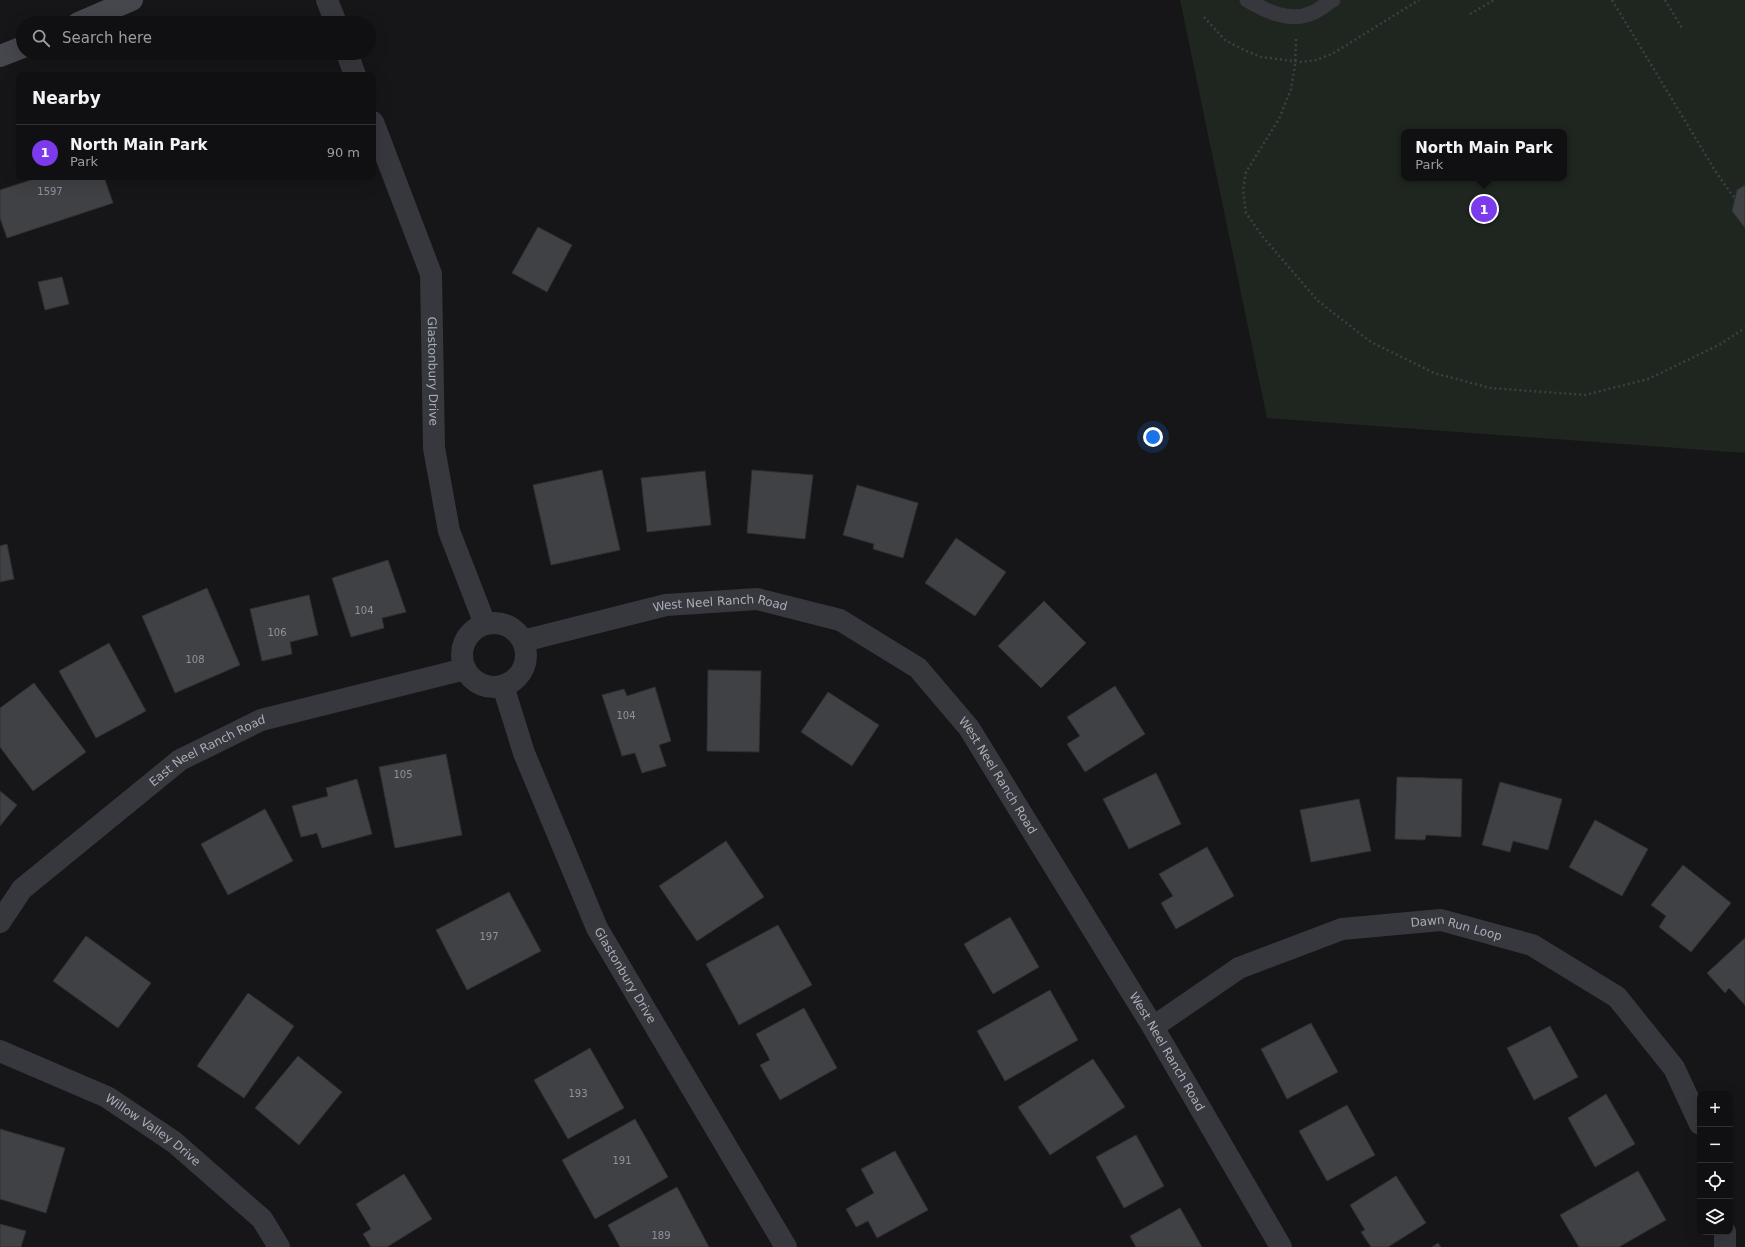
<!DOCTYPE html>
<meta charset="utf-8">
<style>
:root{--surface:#101012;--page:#19191b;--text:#f1f3f6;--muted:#9c9d9f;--line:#303032;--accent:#7c3aed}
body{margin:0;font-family:"DejaVu Sans",sans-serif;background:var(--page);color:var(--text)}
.controls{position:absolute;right:12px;bottom:12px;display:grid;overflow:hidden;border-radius:8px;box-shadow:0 4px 16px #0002}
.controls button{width:36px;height:36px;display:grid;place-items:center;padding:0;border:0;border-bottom:1px solid var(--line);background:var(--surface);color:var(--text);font:20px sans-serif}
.you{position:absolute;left:1153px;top:437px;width:14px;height:14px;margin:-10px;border:3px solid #fff;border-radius:50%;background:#1a73e8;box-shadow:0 0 0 6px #1a73e833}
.badge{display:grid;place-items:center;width:26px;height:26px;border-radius:50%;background:var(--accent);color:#fff;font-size:13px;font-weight:700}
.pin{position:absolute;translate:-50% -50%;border:2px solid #fff;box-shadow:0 1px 4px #0006}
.popup{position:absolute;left:1401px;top:129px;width:166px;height:52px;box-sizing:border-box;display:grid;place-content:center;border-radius:8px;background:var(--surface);filter:drop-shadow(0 1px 3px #0005);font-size:13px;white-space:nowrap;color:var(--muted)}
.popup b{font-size:15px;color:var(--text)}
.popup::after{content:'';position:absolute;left:50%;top:100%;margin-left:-8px;border:8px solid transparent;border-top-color:var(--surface)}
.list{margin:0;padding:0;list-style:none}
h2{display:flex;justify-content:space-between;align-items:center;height:52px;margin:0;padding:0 16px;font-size:17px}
h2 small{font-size:13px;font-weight:400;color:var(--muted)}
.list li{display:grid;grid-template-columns:26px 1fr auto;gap:12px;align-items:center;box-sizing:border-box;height:56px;padding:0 16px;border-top:1px solid var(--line)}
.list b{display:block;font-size:15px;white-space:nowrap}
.list p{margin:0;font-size:13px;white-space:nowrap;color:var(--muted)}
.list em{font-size:13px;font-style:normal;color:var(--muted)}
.icon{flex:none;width:22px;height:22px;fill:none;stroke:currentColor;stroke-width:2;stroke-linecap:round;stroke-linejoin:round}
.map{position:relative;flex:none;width:1745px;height:1247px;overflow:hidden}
.search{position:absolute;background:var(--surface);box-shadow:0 4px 16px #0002;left:16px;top:16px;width:360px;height:44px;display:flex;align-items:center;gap:10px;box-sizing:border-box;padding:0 14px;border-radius:22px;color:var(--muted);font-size:15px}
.panel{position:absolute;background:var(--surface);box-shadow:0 4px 16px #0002;left:16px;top:72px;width:360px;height:108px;border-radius:8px}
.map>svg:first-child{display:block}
.green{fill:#1e261f;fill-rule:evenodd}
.building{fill:#404145;stroke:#303034}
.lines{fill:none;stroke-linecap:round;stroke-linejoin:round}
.path{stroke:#3d3f44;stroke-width:2.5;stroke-dasharray:2 3;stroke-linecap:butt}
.service{stroke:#37383d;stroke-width:15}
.minor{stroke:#37383d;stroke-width:22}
.secondary{stroke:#45474d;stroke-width:22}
.labels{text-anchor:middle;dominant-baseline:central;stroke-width:3;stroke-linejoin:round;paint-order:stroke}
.number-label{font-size:10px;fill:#8e929b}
.street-label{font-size:12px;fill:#a8adb8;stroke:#111113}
</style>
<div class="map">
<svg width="1745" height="1247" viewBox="0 0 1745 1247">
<rect width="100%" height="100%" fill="#161618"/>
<!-- green -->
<path class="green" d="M1180,0H1745V453L1267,418ZM1404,132H1564V178H1404Z"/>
<!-- building -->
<g class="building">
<path d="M40,177H104L113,203L7,238L0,218V190Z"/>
<path d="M1745,185V228L1732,211L1737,190Z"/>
<path d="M538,227L572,245L547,292L512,273Z"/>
<path d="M62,277L69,304L45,310L38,282Z"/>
<path d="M602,470L620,550L551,565L533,485Z"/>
<path d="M752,470L813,475L805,539L747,533Z"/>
<path d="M705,471L711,525L647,532L641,478Z"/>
<path d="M857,485L918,503L903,558L873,549L874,544L843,535Z"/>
<path d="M956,538L1006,572L975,616L925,583Z"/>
<path d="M7,544L14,579L0,582V546Z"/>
<path d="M388,560L406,612L382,618L384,628L351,637L332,578Z"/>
<path d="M207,588L240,665L175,693L142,616Z"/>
<path d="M309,595L318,635L290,642L292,654L262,661L250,609Z"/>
<path d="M1044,601L1086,643L1041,688L998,646Z"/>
<path d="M109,643L146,711L96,738L59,671Z"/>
<path d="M708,670L761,671L759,752L707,751Z"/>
<path d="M34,683L86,752L33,791L0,747V708Z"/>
<path d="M1115,686L1145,734L1085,772L1067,744L1080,736L1067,717Z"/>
<path d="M655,687L671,741L659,745L666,766L642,773L635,753L622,756L602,695L624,689L627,696Z"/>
<path d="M828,692L879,725L852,766L801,732Z"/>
<path d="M446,754L462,835L395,848L379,767Z"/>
<path d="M1156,773L1181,824L1129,849L1103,799Z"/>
<path d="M1397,777L1462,779L1461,837L1426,835L1425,840L1395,839Z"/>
<path d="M357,779L372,834L322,848L317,833L301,837L292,806L328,796L326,788Z"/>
<path d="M1500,782L1562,799L1548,850L1513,841L1510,852L1482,845Z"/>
<path d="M0,791L17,805L0,826Z"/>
<path d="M1359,799L1371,851L1311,862L1300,810Z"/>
<path d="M265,809L293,861L228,895L201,844Z"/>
<path d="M1595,820L1648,849L1622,896L1569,867Z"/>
<path d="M726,841L764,897L697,941L659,886Z"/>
<path d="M1207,847L1234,896L1176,929L1161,903L1173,896L1159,874Z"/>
<path d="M1683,865L1731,903L1691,952L1659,927L1666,916L1651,905Z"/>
<path d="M509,892L541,951L467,990L436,930Z"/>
<path d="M1010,917L1039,967L993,994L964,944Z"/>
<path d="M778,925L812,985L739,1025L706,964Z"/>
<path d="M86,936L151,983L118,1028L53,981Z"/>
<path d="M1745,938V1005L1729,988L1725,993L1707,973Z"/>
<path d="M1050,990L1078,1040L1005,1081L977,1031Z"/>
<path d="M248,993L294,1026L244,1098L197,1066Z"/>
<path d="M804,1008L837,1068L780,1100L760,1065L770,1060L756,1034Z"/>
<path d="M1311,1023L1338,1072L1287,1099L1261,1049Z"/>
<path d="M1550,1026L1578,1077L1534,1100L1507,1048Z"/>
<path d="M590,1048L624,1108L568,1139L534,1080Z"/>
<path d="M298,1056L342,1092L299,1145L255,1108Z"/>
<path d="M1093,1059L1125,1107L1050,1155L1018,1107Z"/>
<path d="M1606,1094L1635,1144L1595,1167L1568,1118Z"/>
<path d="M1347,1105L1375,1155L1327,1181L1299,1131Z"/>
<path d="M635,1119L668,1177L595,1219L562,1160Z"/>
<path d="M0,1129L65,1148L46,1213L0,1199Z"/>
<path d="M1136,1135L1164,1186L1124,1208L1096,1157Z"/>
<path d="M895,1151L928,1210L877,1238L868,1221L856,1227L846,1209L874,1193L861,1169Z"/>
<path d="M1638,1171L1666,1220L1619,1247H1579L1560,1215Z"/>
<path d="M404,1174L432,1219L387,1247H371L363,1234L371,1229L356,1204Z"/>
<path d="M1396,1176L1426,1223L1388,1247H1371L1361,1232L1365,1230L1350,1205Z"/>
<path d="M677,1187L709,1247H620L608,1225Z"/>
<path d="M1180,1208L1202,1247H1136L1130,1236Z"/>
<path d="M0,1224L26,1231L21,1247H0Z"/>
<path d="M1438,1243L1441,1247H1432Z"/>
</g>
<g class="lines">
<!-- path -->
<g class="path">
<path d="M1612,0L1716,172L1730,192L1735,198"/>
<path d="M1665,0L1682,28"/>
<path d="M1470,14L1494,0"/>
<path d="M1204,17L1225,40L1242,49L1261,57L1302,62L1316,60L1332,54L1419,0"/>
<path d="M1296,39L1295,66L1291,89L1279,119L1246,172L1243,190L1246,213L1263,237L1318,301L1371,342L1434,373L1490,388L1585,395L1648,379L1719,345L1745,328"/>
</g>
<!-- service -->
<path class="service" d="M1247,0C1266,11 1290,23 1312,13C1319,10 1326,4 1333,0"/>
<!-- minor -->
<g class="minor">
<path d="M327,0L336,23"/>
<path d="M347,53L355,75"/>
<path id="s1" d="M373,122L431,274L434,448L449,531L485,624"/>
<circle cx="494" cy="655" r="32"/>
<path id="s2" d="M523,641L666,605L757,599L840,620L918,668L969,728L1153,1027L1281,1247"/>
<path id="s3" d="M503,686L524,753L597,928L786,1247"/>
<path id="s4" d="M0,922L22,889L180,760L261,720L465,669"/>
<path id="s5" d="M1153,1027L1239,968L1342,929L1441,920L1532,945L1617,997L1674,1068L1700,1124"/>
<path id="s6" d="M0,1051L107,1097L174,1142L262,1219L279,1247"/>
<path d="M1725,1232V1247"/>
</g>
<!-- secondary -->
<g class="secondary">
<path d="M78,23L132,0"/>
<path d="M0,56L23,47"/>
</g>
</g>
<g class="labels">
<!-- number labels -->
<g class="number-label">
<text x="50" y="191">1597</text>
<text x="364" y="610">104</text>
<text x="277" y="632">106</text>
<text x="195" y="659">108</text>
<text x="626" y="715">104</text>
<text x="403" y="774">105</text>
<text x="489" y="936">197</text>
<text x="578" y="1093">193</text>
<text x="622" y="1160">191</text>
<text x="661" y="1235">189</text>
</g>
<!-- street labels -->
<g class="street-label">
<text stroke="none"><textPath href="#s1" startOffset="260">Glastonbury Drive</textPath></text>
<text stroke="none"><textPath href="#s2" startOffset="202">West Neel Ranch Road</textPath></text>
<text stroke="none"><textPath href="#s4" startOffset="272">East Neel Ranch Road</textPath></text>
<text stroke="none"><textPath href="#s2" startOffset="550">West Neel Ranch Road</textPath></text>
<text stroke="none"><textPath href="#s5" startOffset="330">Dawn Run Loop</textPath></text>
<text stroke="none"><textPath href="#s3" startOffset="315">Glastonbury Drive</textPath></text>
<text stroke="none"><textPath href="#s2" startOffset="874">West Neel Ranch Road</textPath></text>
<text stroke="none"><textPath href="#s6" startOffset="173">Willow Valley Drive</textPath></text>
</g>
</g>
</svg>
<div class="controls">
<button>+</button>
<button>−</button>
<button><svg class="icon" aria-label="locate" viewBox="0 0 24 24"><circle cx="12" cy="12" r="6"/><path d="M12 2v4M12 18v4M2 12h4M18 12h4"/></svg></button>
<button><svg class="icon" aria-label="layers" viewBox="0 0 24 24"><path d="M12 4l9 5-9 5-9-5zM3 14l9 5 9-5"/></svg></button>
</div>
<div class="you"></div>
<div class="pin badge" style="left:1484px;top:209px">1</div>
<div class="popup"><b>North Main Park</b>Park</div>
<div class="search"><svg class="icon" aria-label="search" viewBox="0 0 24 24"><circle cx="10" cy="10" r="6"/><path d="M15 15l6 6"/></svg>Search here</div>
<section class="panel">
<h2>Nearby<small></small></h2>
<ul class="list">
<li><span class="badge">1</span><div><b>North Main Park</b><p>Park</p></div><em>90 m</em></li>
</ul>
</section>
</div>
